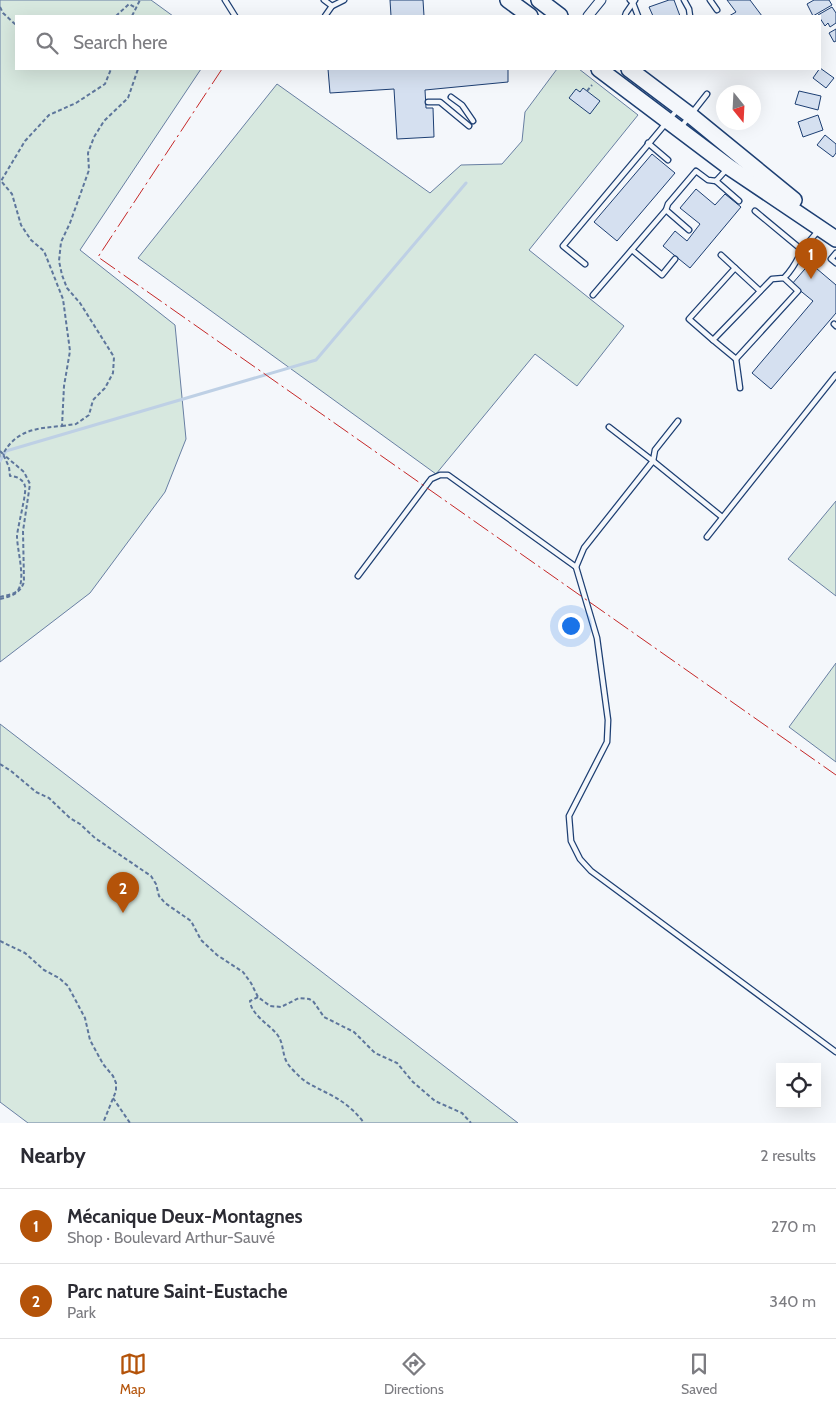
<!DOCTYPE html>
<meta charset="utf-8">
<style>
:root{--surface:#fff;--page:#f7f7f7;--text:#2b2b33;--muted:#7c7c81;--line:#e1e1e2;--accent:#b45309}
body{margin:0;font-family:Cabin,sans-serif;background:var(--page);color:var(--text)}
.controls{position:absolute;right:15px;bottom:15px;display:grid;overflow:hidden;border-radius:0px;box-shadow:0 5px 20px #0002}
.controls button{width:45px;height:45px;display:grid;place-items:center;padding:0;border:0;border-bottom:1px solid var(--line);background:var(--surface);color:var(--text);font:25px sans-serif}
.compass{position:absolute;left:716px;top:85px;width:45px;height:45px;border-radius:50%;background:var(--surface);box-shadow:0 5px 20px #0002;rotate:162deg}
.you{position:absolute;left:570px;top:625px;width:18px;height:18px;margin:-12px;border:4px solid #fff;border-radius:50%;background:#1a73e8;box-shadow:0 0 0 8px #1a73e833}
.badge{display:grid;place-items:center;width:32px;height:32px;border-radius:50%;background:var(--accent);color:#fff;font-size:16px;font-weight:700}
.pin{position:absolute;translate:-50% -41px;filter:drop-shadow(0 1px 2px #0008)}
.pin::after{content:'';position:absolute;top:26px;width:18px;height:15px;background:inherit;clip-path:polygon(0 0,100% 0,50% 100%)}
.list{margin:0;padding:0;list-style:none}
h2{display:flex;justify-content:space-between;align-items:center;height:65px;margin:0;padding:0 20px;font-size:21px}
h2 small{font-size:16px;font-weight:400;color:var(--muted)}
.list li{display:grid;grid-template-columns:32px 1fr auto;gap:15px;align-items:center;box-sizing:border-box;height:75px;padding:0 20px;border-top:1px solid var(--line)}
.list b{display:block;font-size:19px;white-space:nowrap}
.list p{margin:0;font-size:16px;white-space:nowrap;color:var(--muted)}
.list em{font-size:16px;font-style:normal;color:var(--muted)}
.icon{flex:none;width:28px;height:28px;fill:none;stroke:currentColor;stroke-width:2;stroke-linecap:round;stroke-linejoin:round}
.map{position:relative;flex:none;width:836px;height:1123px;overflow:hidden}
.search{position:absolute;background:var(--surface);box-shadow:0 5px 20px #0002;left:15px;right:15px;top:15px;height:55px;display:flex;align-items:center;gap:12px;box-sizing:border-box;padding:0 18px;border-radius:0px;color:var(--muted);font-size:19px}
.sheet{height:215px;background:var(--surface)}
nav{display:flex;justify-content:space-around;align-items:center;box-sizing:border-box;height:70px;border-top:1px solid var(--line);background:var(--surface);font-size:14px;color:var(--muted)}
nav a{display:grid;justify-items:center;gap:2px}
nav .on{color:var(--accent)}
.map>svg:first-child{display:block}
.green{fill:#d7e8df;stroke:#687fa3}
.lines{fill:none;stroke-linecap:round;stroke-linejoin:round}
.stream{stroke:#bed0e5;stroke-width:3}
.building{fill:#d5e0f0;stroke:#1d3f73}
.lane-casing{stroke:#1d3f73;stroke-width:7}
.street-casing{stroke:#1d3f73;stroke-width:11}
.primary-casing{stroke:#1d3f73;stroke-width:18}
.path{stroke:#5e769c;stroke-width:2;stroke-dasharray:4 2.5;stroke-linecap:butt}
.lane{stroke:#f4f7fb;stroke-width:4.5}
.street{stroke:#f4f7fb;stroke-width:9}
.primary{stroke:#f4f7fb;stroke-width:15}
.power{stroke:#c62828;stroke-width:1;stroke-dasharray:18 4 2.5 4;stroke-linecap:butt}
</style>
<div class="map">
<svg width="836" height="1123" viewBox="0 0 836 1123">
<rect width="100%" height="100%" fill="#f4f7fb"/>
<!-- green -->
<g class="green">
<path d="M0,0H151L173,16H16V69H201L80,250L175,325L186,439L165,492L90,593L0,662Z"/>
<path d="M557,69H579L638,115L529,250L624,326L577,386L535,354L436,474L138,258L277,84L430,193L461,165L502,164L522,141L525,112Z"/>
<path d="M836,501V596L788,559Z"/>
<path d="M836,663V762L789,727Z"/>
<path d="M0,724L518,1123H28L0,1102Z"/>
</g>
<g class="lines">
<!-- stream -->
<path class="stream" d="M0,461L6,451L316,360L466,183"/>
</g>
<!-- building -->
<g class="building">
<path d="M390,0H423L424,16H391Z"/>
<path d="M669,0H674L680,16H653L649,7Z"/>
<path d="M727,0H750L762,16H729L736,12Z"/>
<path d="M814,0H829L832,5L813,16L807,4Z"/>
<path d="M832,7L836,13V23L830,27L828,23L825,26L818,15Z"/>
<path d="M836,29V41L834,42L829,33Z"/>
<path d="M820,68L834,78L826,88L813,78Z"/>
<path d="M328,69H508V82L425,90L426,108H433L434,137L397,139L394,89L330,93Z"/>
<path d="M583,88L600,101L590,114L569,98L576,89L580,92Z"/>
<path d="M799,91L821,96L818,110L795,104Z"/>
<path d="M818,115L823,130L803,137L798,122Z"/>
<path d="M825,135L836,144V153L833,157L817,145Z"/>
<path d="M652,154L675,173L617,241L594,222Z"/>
<path d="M696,189L715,205L725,194L741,207L690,268L663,246L675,231L687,241L700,224L680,208Z"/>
<path d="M810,263L836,285V313L771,389L752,373L813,301L792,284Z"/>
</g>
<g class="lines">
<!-- lane casing -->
<g class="lane-casing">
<g id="lane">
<path d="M225,0L235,16"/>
<path d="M324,0L332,6"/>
<path d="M630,0L633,3L638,16"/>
<path d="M684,0L689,9L690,16"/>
<path d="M710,0L717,10"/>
<path d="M325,16L332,6L344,0"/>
<path d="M625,16L626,13L635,0"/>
<path d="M451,97L462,105L473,121"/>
<path d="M428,102H440L469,126"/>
<path d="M681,127L707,94"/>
<path d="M648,143L668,160"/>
<path d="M716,181L739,201"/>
<path d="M666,210L689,230"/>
<path d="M755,211L802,250L818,231"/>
<path d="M632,250L662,275L675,259"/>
<path d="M836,253L831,259L836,263"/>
<path d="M721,255L760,291"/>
<path d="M585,264L563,246L677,110"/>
<path d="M784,278L798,291L736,359L713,340L772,279L784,278C792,270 797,261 802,250"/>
<path d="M593,295L666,210L668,204L696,171L708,180L716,181L727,169"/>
<path d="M834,324L836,326"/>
<path d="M713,340L689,319L735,268"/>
<path d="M736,359L740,388"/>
<path d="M609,427L653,461L655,450L678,421"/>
<path d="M722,517L653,461L584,548L576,567L597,638L608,720L607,742L569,816L571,841L580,859L591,871L836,1052"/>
<path d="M707,537L836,375"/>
<path d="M358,576L431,479L440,475H448L576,567"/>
</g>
</g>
<!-- street casing -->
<g class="street-casing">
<path id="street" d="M588,16L601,0"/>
</g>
<!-- primary casing -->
<g class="primary-casing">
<g id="primary">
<path d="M508,0L530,16"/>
<path d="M539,0L560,16"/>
<path d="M599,69L729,167L836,239"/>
<path d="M629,69L690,115L794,200"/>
</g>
</g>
<!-- path -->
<g class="path">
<path d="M0,7L3,13L16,25"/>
<path d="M116,16L129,4L136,8"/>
<path d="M132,16L140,0"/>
<path d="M587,91L592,85"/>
<path d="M62,426L76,424L89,415L93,400L105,388L113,373L114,357L80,303L67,288L62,275L59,261L61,242L70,223L89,170L88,153L94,137L104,121L128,98L138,69"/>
<path d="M0,451L3,454C16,430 37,428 62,426L64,386L70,351L63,299L44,251L31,240L21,225L12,194L1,181L25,141L49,115L76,103L105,84L111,69"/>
<path d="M0,597C6,595 14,595 18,590C26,579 17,550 17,536C18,525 27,492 25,486C23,479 16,476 10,476L9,467L3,454"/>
<path d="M0,599C11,596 20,594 24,582L23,531L30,484L24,472L3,454"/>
<path d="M0,764L11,771L36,792L49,798L70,818L80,824L95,838L151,876L156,884L159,896L165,903L191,921L201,940L217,955L243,972L251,983L258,997L270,1006L281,1007L299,998L309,999L313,1001L324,1017L354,1032L375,1053L397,1063L413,1082L435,1101L462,1113L471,1123"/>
<path d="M0,941L25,953L44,970L59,978L68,986L85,1018L90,1040L103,1064L113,1076L116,1083V1091L103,1123"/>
<path d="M258,997L250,1001C251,1014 268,1024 276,1033C283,1041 282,1049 285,1058C287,1065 294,1071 299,1076C307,1084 316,1087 325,1092C340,1099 354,1109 364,1123"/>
<path d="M113,1098L130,1123"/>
</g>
<!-- lane -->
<use href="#lane" class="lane"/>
<!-- street -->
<use href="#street" class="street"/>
<!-- primary -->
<use href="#primary" class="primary"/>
<!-- power -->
<path class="power" d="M222,69L98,257L836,775"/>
</g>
</svg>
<div class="controls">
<button><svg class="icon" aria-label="locate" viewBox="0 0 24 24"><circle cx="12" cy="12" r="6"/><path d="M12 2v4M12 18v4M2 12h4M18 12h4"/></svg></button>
</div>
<svg class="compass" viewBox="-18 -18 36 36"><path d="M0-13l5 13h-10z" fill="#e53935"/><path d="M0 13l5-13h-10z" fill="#7c7c81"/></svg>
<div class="you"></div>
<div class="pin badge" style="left:811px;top:279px">1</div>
<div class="pin badge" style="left:123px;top:913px">2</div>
<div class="search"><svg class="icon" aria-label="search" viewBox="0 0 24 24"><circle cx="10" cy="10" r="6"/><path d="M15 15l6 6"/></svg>Search here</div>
</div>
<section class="sheet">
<h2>Nearby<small>2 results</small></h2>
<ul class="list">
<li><span class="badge">1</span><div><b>Mécanique Deux-Montagnes</b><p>Shop · Boulevard Arthur-Sauvé</p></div><em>270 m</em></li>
<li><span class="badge">2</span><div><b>Parc nature Saint-Eustache</b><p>Park</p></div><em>340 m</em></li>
</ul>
</section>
<nav>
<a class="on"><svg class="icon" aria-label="map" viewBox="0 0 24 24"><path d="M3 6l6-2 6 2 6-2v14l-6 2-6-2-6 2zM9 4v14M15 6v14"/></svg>Map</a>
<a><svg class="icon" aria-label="directions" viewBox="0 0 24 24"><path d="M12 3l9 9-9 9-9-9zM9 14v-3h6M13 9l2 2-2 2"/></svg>Directions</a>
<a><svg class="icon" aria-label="saved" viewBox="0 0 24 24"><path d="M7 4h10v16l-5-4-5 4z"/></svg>Saved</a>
</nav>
